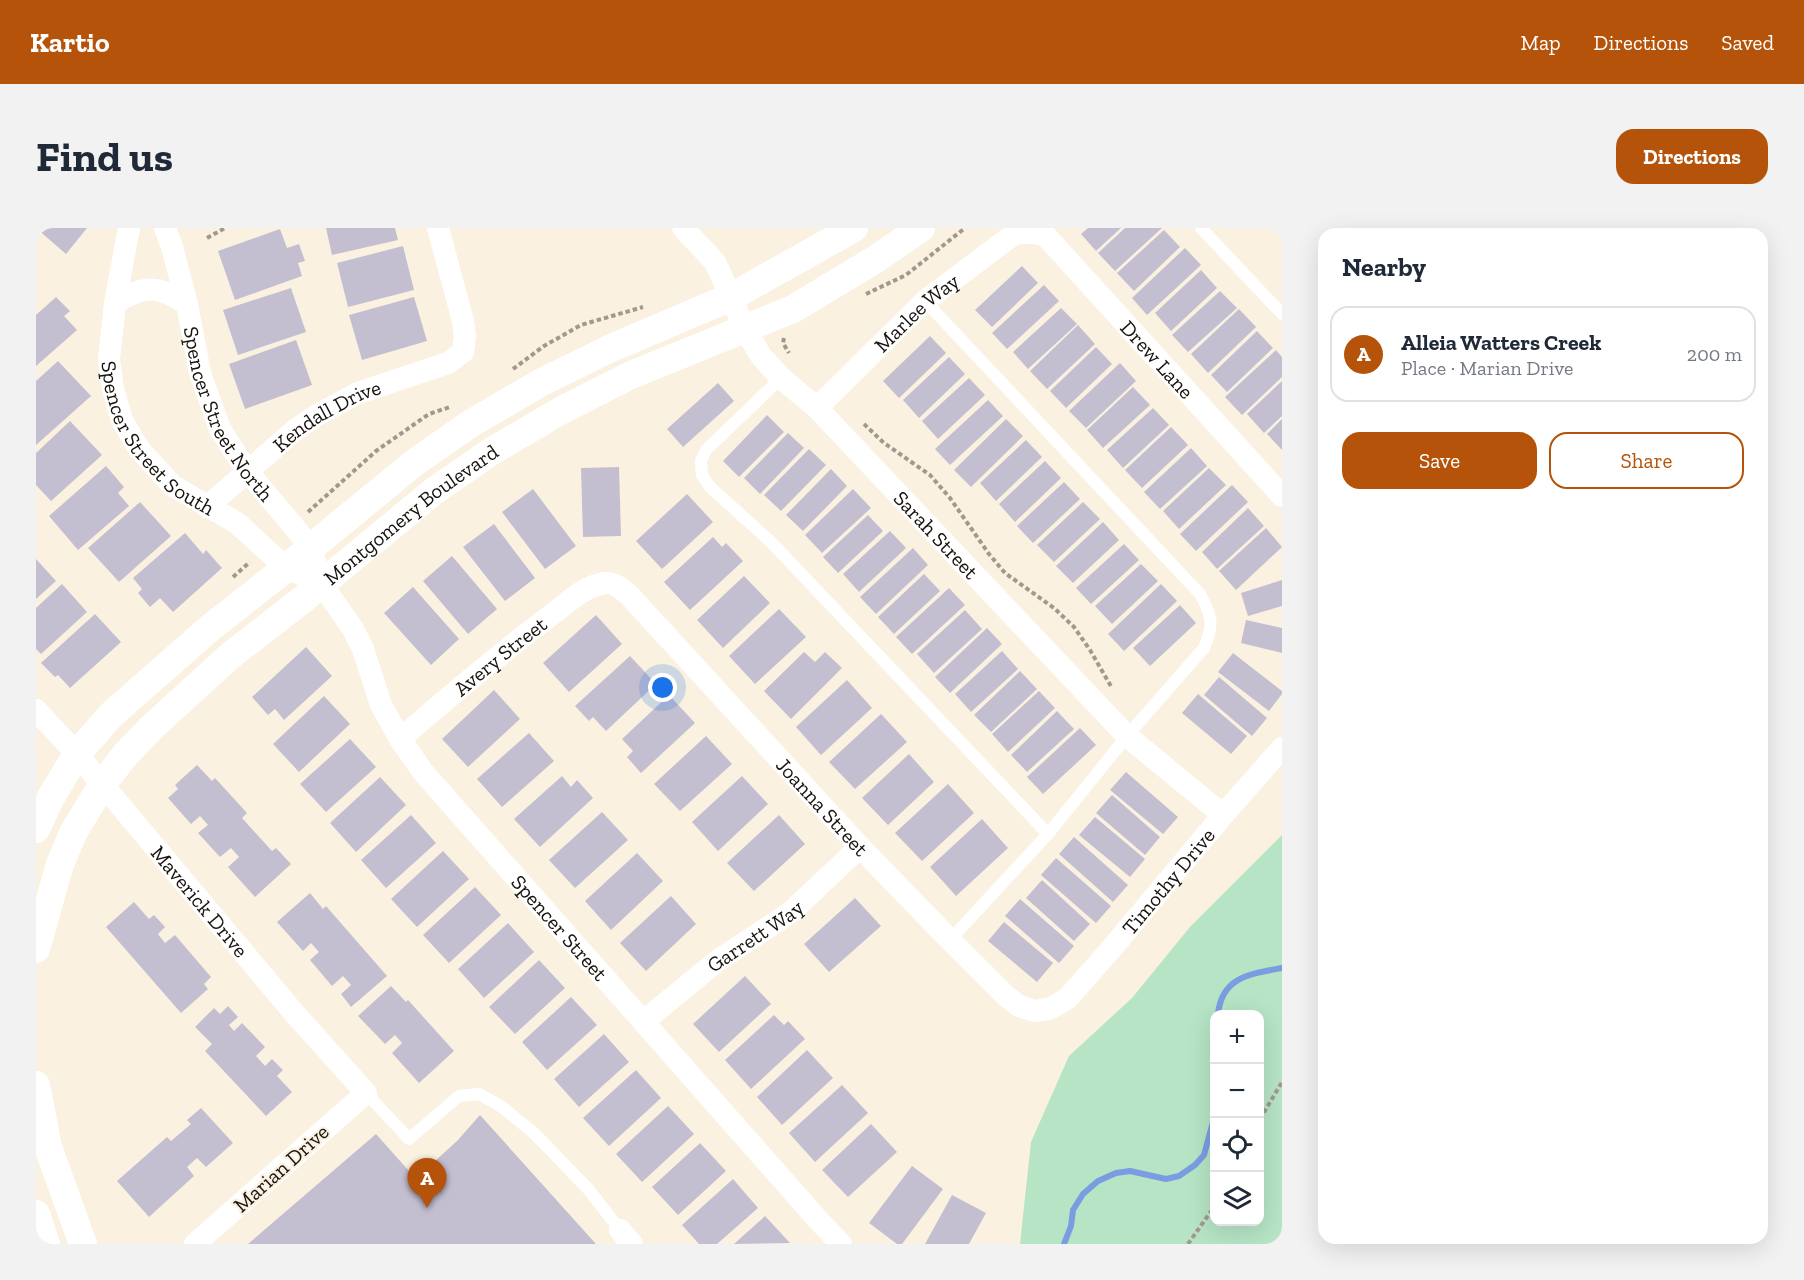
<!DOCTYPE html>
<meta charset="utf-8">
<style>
:root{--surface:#fff;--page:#f2f2f3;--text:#1f2937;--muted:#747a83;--line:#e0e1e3;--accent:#b45309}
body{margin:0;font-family:"Zilla Slab",serif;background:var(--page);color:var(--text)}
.controls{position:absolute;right:18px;bottom:18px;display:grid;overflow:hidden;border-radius:12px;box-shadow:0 6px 24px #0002}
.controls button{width:54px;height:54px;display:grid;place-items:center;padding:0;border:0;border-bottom:2px solid var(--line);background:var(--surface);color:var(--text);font:30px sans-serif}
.you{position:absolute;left:627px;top:460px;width:21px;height:21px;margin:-15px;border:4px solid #fff;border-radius:50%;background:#1a73e8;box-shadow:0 0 0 9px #1a73e833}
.badge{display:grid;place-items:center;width:39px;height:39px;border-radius:50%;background:var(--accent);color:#fff;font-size:20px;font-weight:700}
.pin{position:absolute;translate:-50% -50px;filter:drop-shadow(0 2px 3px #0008)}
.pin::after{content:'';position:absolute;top:32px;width:21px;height:18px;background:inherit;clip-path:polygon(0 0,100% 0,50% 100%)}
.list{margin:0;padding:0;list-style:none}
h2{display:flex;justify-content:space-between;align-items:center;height:78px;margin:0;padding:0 24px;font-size:26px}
h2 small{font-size:20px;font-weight:400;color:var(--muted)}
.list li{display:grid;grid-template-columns:39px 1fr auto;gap:18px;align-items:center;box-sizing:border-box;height:96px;margin:0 12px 12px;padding:0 12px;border:2px solid var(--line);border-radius:18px}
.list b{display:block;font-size:22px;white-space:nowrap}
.list p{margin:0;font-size:20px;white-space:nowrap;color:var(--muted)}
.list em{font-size:20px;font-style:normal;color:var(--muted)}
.actions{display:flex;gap:12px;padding:18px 24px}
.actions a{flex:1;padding:14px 0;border:2px solid var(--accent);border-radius:18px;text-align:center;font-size:21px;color:var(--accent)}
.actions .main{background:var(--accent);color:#fff}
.icon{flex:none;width:33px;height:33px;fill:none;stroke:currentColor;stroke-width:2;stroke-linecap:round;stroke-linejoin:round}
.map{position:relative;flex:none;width:1246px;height:1016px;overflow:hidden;border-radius:18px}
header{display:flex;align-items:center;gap:36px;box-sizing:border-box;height:84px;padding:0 30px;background:var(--accent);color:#fff}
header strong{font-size:28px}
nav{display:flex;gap:33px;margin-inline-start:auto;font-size:21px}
.intro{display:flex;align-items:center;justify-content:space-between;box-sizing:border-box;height:144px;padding:0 36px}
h1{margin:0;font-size:42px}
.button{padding:15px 27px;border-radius:18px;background:var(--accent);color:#fff;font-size:21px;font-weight:700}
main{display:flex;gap:36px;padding:0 36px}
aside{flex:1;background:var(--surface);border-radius:18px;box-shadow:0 6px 24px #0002}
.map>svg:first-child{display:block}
.green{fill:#b6e4c5;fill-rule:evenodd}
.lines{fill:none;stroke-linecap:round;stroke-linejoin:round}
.stream{stroke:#7a9de2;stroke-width:6}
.building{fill:#c4bfd0}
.path{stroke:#a1998e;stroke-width:4;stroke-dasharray:4.5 3;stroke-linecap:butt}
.service{stroke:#fff;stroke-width:12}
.minor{stroke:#fff;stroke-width:22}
.tertiary{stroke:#fff;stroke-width:28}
.labels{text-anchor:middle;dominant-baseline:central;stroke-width:4.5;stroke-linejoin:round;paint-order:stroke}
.street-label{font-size:21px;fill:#16130e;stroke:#fbf1e1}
</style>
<header>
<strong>Kartio</strong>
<nav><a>Map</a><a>Directions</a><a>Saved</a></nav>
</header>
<div class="intro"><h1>Find us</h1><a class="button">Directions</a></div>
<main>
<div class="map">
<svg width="1246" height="1016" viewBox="0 0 1246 1016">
<rect width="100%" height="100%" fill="#fbf1e1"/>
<!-- green -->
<path class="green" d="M1246,607V1016H984L995,914L1033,828L1096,770L1154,699ZM1224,786V994H1178V786Z"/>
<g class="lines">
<!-- stream -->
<g class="stream">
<path d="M1182,786C1186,748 1215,746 1246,740"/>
<path d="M1028,1016L1035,998L1037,982L1047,966L1062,953L1080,945L1094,943L1130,951L1143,948L1159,937L1168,927L1178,890"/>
</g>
</g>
<!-- building -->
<g class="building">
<path d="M0,0H51L30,26Z"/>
<path d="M290,0H359L362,12L296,27Z"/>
<path d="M1052,0H1085L1060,23L1045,6Z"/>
<path d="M1089,0H1126L1079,43L1062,25Z"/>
<path d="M244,1L251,20L263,16L269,33L262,35L266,48L199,72L182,23Z"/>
<path d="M1128,2L1144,19L1098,63L1081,45Z"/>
<path d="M367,18L378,62L312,79L301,35Z"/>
<path d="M1149,20L1165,37L1111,87L1096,70Z"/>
<path d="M986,38L1002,55L956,99L939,82Z"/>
<path d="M1165,42L1181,60L1135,103L1119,85Z"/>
<path d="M1008,57L1023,73L971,121L956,105Z"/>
<path d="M255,60L270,104L202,127L187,82Z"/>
<path d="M1184,63L1201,80L1152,124L1136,107Z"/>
<path d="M20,69L34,83L28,88L41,102L0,138V87Z"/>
<path d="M378,69L391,113L326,132L313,87Z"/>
<path d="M1025,80L1041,96L992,141L977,124Z"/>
<path d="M1203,81L1220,99L1172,145L1155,126Z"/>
<path d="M1042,97L1059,116L1011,161L994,143Z"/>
<path d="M1221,103L1237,120L1191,164L1175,147Z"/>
<path d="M894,108L910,125L863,170L847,153Z"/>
<path d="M260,112L276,157L209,181L193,136Z"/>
<path d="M1060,119L1076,136L1030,180L1014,163Z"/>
<path d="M1240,122L1246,129V149L1206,187L1189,169Z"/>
<path d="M913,129L929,146L883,190L867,172Z"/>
<path d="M22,133L55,168L0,217V153Z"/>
<path d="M1084,135L1100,153L1050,200L1033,183Z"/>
<path d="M933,150L949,167L902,211L886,193Z"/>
<path d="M1246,153V188L1228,205L1211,186Z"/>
<path d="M682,155L698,173L647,219L631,201Z"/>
<path d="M1097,159L1114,177L1067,220L1051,202Z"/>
<path d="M952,172L967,188L914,237L899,221Z"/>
<path d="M1117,180L1133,197L1087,240L1071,222Z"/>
<path d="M731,187L748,204L703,249L687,233Z"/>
<path d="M970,191L987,208L935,259L918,242Z"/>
<path d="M1246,191V222L1231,206Z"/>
<path d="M34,193L66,227L15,273L0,257V225Z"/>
<path d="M1135,199L1152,217L1106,260L1089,242Z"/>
<path d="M752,205L768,220L724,266L708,250Z"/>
<path d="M990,212L1006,229L960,273L944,255Z"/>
<path d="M1155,220L1171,238L1124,281L1108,264Z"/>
<path d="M773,221L790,237L745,283L728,267Z"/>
<path d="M1009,233L1025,250L979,294L963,276Z"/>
<path d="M70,238L88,259L82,265L93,278L42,322L13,288Z"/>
<path d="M583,239L585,308L547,309L545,240Z"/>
<path d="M1173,240L1190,257L1143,301L1127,283Z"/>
<path d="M795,241L811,258L767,303L750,287Z"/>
<path d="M1028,254L1044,271L997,315L981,298Z"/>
<path d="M1196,257L1212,274L1160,323L1144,306Z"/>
<path d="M497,261L540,318L509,341L466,284Z"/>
<path d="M817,261L835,280L786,325L769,307Z"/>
<path d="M651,266L677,294L626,341L600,313Z"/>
<path d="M104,274L135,308L83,354L52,320Z"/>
<path d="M1047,274L1064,291L1018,334L1001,317Z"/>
<path d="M1212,280L1228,298L1181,341L1166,324Z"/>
<path d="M832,287L847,303L802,345L787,329Z"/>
<path d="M1067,294L1083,312L1037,355L1020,338Z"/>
<path d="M458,296L499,350L469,373L427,319Z"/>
<path d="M1230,300L1246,319L1200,362L1183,343Z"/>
<path d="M854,303L870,320L823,364L807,346Z"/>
<path d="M149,305L167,326L170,322L186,340L137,384L124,370L114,379L102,365L106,361L97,350Z"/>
<path d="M677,309L686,319L690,315L707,333L654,382L628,354Z"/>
<path d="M1088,316L1103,332L1055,376L1040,360Z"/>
<path d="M877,320L892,337L840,386L824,369Z"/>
<path d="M416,328L461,381L432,406L387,353Z"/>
<path d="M0,331L20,353L0,371Z"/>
<path d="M1105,336L1122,353L1076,396L1059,378Z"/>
<path d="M888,346L904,363L858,406L842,389Z"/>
<path d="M708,348L734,375L687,420L661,392Z"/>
<path d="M1246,352V378L1212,388L1205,365Z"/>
<path d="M26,356L51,384L5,426L0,421V380Z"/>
<path d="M1125,356L1141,373L1088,423L1072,406Z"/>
<path d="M377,359L423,411L395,437L348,385Z"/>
<path d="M913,360L929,377L876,426L860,409Z"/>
<path d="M1144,377L1160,395L1114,438L1097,420Z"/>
<path d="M743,381L770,409L719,456L693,428Z"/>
<path d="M929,382L946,401L898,445L881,426Z"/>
<path d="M59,386L85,414L34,460L22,447L19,449L5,435Z"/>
<path d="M560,387L586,416L533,464L507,435Z"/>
<path d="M1210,392L1246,400V425L1205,415Z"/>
<path d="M951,400L966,416L914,465L899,449Z"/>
<path d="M270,419L296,448L248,492L239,481L232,487L216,469Z"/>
<path d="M966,423L982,441L935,484L919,466Z"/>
<path d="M768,424L779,434L789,424L806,440L755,491L728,463Z"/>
<path d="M1197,425L1246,463V466L1233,483L1182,444Z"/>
<path d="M594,428L620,456L570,503L557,489L553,493L539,478Z"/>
<path d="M984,443L1001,461L955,504L938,487Z"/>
<path d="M1183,449L1231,490L1216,508L1168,467Z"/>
<path d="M811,452L836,480L785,527L760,499Z"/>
<path d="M458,462L484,491L432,539L406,511Z"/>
<path d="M1003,463L1019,480L972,524L956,506Z"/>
<path d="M1162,466L1211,508L1195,526L1146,485Z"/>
<path d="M633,467L659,495L605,545L591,529L597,523L586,511Z"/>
<path d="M288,468L314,496L263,544L237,516Z"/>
<path d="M1021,483L1038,501L991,544L975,527Z"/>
<path d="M845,486L871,514L819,561L793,534Z"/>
<path d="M1044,500L1060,517L1007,566L991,549Z"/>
<path d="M493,505L518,533L466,579L441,551Z"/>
<path d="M670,508L696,536L644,583L618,556Z"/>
<path d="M314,511L340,539L290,584L264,556Z"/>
<path d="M873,526L898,554L852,597L826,570Z"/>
<path d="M161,537L176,553L179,550L211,585L206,590L236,623L240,620L255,636L219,669L192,639L203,629L195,620L184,629L162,605L172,597L164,588L155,596L132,570L142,561L139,557Z"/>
<path d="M1090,544L1142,589L1127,606L1074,562Z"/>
<path d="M526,548L535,559L541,552L557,570L504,619L478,591Z"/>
<path d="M706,548L732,576L682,623L656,594Z"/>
<path d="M344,549L370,577L320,624L294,595Z"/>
<path d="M912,556L938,585L886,633L859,605Z"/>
<path d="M1076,567L1124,609L1109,627L1060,585Z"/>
<path d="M566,584L592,612L539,660L513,632Z"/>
<path d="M375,587L400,615L350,660L325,632Z"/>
<path d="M743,587L769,616L718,663L691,635Z"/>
<path d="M1059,589L1109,631L1094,649L1043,607Z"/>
<path d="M946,591L972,620L920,668L894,639Z"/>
<path d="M1038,609L1092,657L1077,674L1023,626Z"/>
<path d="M407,623L433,651L381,699L355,671Z"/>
<path d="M601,625L627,653L575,702L549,673Z"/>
<path d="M1020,630L1075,678L1060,695L1005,647Z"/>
<path d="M1006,652L1054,696L1038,713L990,670Z"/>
<path d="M439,659L465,687L413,735L387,707Z"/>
<path d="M274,665L287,681L290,678L351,748L315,779L305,766L315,757L307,748L296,758L274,732L283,724L275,715L267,723L241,694Z"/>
<path d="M635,668L660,696L610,743L584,715Z"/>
<path d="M819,670L845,698L793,744L768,716Z"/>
<path d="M984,671L1038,718L1023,735L969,688Z"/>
<path d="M98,674L113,691L118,687L129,699L122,706L129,715L139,707L175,749L168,756L172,761L145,785L70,699Z"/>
<path d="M968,694L1017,735L1001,754L952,713Z"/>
<path d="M472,695L498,724L448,770L422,741Z"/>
<path d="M503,732L529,760L479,806L453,779Z"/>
<path d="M709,748L735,776L683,824L657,796Z"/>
<path d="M355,758L370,774L372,772L418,823L383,855L356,825L366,815L359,807L349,816L322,788Z"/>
<path d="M535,769L561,797L511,842L486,814Z"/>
<path d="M192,778L202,789L193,797L198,803L206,795L229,819L220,828L229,838L236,831L247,842L241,848L256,864L230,888L169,823L176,816L159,799L178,780L184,786Z"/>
<path d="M738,787L748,797L752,793L769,811L715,861L689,832Z"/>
<path d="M568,806L593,834L543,879L518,851Z"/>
<path d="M771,822L797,850L746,897L721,869Z"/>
<path d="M600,842L625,870L573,918L547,890Z"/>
<path d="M806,857L832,885L779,934L753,905Z"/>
<path d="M632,878L658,906L606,954L580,926Z"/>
<path d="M165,880L197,915L170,939L161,930L151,939L158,948L113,989L81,953L131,909L135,913L155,896L151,892Z"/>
<path d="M444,887L560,1016H212L340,906L373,943L387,944L421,913Z"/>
<path d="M835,896L861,924L812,969L786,942Z"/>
<path d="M664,915L690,943L642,987L616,959Z"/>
<path d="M876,938L907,961L866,1016H861L833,995Z"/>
<path d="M697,951L722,980L681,1016H663L646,997Z"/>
<path d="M916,967L950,985L933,1016H889Z"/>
<path d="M729,988L754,1015L698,1016Z"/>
</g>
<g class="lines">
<!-- path -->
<g class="path">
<path d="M171,10L189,0"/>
<path d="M830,66L870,47L929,0"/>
<path d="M748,110L747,115L753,125"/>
<path d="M477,141L508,118L545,97L607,79"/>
<path d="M828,196L848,215L894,247L914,270L953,326L969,345L1018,380L1038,399L1054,422L1076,460"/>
<path d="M272,284L340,223L393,186L414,179"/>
<path d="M197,349L214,334"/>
<path d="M1224,891L1246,854"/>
<path d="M1152,1016L1178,979"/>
</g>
<!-- service -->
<g class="service">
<path d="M1165,0L1246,86"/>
<path d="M889,73L1164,366C1176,388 1178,397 1168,420L1091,508L1012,606L914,712"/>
<path d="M745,150L670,222L665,233L666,247L674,259L734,313L1012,606"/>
<path d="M330,865L373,911L423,868L443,866L466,879L498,905L553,962L584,1002"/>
</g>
<!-- minor -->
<g class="minor">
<path id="s1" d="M93,0L79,75L73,132L77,161L86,192L103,221L137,258L201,295L250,340L285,355"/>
<path id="s2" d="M129,0L136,19L151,76L164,145L184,201L211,243L275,319L285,355L317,401L327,421L345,477L364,511L387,544L784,994L805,1016"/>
<path id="s3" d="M647,0L679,34L709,101L725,128L745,150L781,180L1091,508L1187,587"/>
<path d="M79,75C108,57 122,57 151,76"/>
<path id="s4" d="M781,180L889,73L978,6C990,4 998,4 1010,8L1246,268"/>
<path id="s5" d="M171,279L259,202L281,187L322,165L412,135L427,124L429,108L427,93L402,0"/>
<path id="s6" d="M0,482L41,526L259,786L330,865L159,1016"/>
<path id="s7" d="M364,511C413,469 462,427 514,388C530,376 548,358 569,355C578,354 586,361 593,367L824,619L914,712L970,768L983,778L999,783L1013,781L1031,771L1076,720L1187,587L1246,520"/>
<path id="s8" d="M608,793L681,733L755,684L824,619"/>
<path d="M584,1002L596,1016"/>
</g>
<!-- tertiary -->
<g class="tertiary">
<path d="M0,601L15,569L41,526L75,487L174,400L244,345L378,235L434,196L504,155L573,121L695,69L818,0"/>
<path id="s9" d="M0,721L24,636L37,605L66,557L90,526L115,500L195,427L266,372L398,263L456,223L526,182L595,147L757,81L840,31L885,0"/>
<path d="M0,857L12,919L47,1016"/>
<path d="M0,986L10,1016"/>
</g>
</g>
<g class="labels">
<!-- street labels -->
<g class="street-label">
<text stroke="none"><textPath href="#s4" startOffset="138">Marlee Way</textPath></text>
<text stroke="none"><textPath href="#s4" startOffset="462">Drew Lane</textPath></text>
<text stroke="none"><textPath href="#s2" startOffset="198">Spencer Street North</textPath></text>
<text stroke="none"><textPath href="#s5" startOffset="152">Kendall Drive</textPath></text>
<text stroke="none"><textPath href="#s1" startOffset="230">Spencer Street South</textPath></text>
<text stroke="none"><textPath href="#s9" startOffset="590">Montgomery Boulevard</textPath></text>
<text stroke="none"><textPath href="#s3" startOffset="402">Sarah Street</textPath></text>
<text stroke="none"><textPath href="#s7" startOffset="130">Avery Street</textPath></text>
<text stroke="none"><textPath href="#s7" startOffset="573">Joanna Street</textPath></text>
<text stroke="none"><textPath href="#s7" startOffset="1060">Timothy Drive</textPath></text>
<text stroke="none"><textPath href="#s6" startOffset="252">Maverick Drive</textPath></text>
<text stroke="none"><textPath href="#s2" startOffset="819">Spencer Street</textPath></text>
<text stroke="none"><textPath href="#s8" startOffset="140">Garrett Way</textPath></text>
<text transform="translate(245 940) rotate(-42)">Marian Drive</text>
</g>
</g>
</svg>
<div class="controls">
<button>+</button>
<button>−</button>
<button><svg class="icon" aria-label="locate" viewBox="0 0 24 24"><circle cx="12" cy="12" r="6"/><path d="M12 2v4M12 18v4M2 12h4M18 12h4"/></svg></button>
<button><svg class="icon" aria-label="layers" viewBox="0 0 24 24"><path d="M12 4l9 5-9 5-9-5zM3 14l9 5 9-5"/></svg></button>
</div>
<div class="you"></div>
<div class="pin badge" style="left:391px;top:980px">A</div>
</div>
<aside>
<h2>Nearby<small></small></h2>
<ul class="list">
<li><span class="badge">A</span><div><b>Alleia Watters Creek</b><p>Place · Marian Drive</p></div><em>200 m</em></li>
</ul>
<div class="actions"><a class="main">Save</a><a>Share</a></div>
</aside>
</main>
